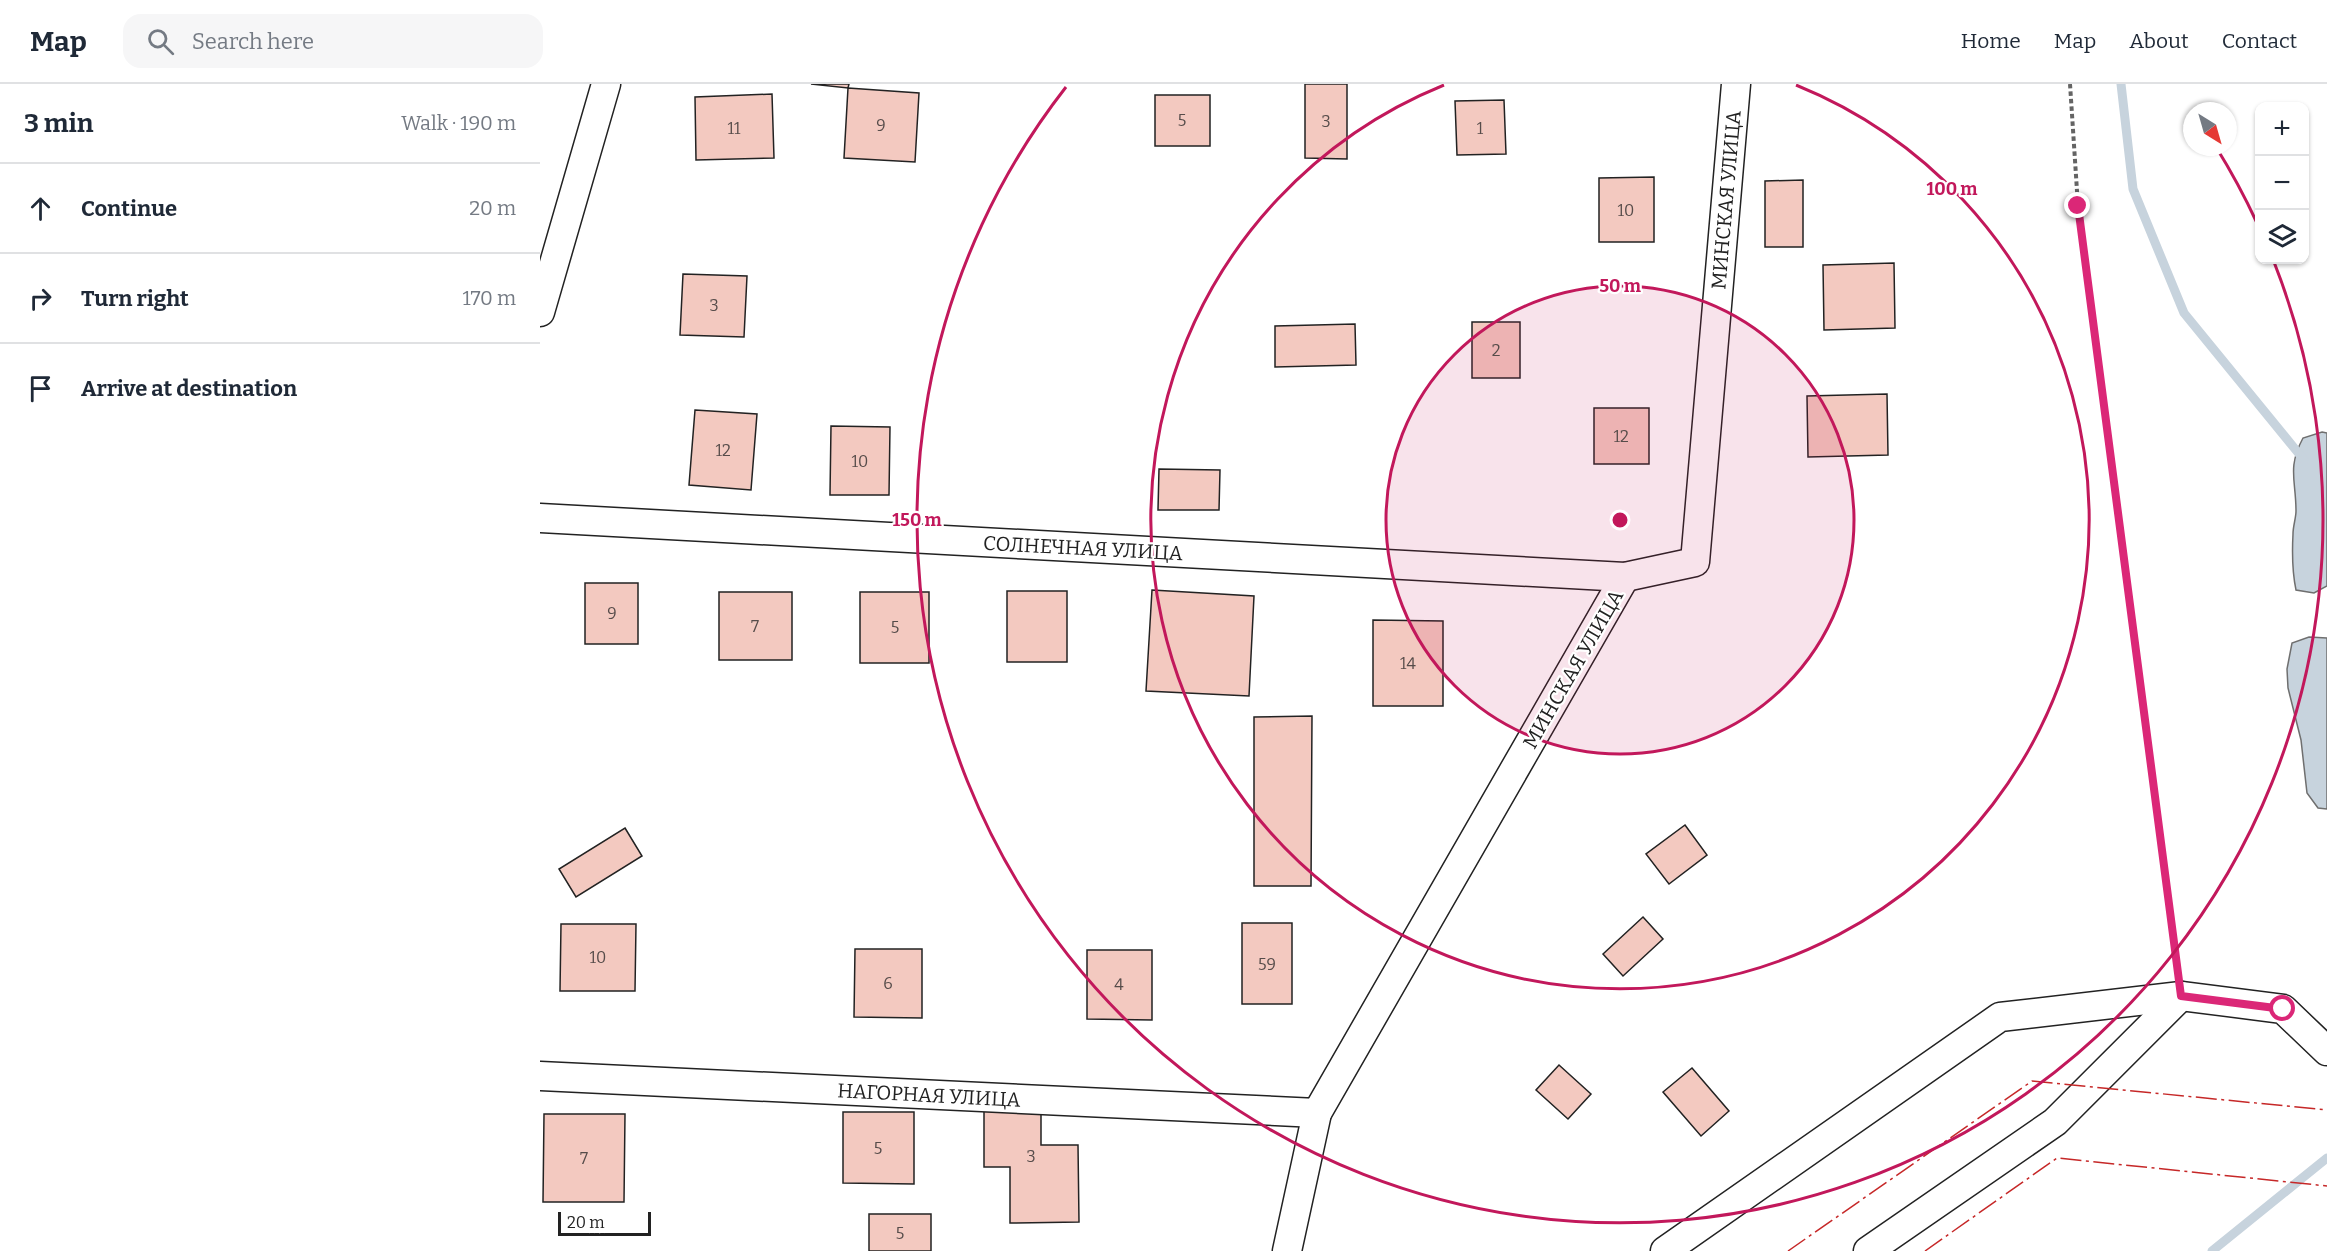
<!DOCTYPE html>
<meta charset="utf-8">
<style>
:root{--surface:#fff;--page:#f6f6f7;--text:#1f2937;--muted:#747a83;--line:#e0e1e3}
body{margin:0;font-family:Bitter,serif;background:var(--page);color:var(--text)}
.controls{position:absolute;right:18px;top:18px;display:grid;overflow:hidden;border-radius:12px;box-shadow:0 2px 4px #0004}
.controls button{width:54px;height:54px;display:grid;place-items:center;padding:0;border:0;border-bottom:2px solid var(--line);background:var(--surface);color:var(--text);font:30px sans-serif}
.compass{position:absolute;left:1643px;top:18px;width:54px;height:54px;border-radius:50%;background:var(--surface);box-shadow:0 2px 4px #0004;rotate:143deg}
.scale{position:absolute;left:18px;bottom:15px;width:93px;box-sizing:border-box;padding-left:6px;border:3px solid #222;border-top:0;font-size:16px;line-height:21px;white-space:nowrap;color:#222;-webkit-text-stroke:4px #fff;paint-order:stroke}
.stop{position:absolute;width:18px;height:18px;margin:-14px;border:4px solid #db2777;border-radius:50%;background:#fff}
.stop.end{background:#db2777;border-color:#fff;box-shadow:0 2px 6px #0008}
.list{margin:0;padding:0;list-style:none}
h2{display:flex;justify-content:space-between;align-items:center;height:78px;margin:0;padding:0 24px;font-size:26px}
h2 small{font-size:20px;font-weight:400;color:var(--muted)}
.list li{display:grid;grid-template-columns:39px 1fr auto;gap:18px;align-items:center;box-sizing:border-box;height:90px;padding:0 24px;border-top:2px solid var(--line)}
.list b{display:block;font-size:22px;white-space:nowrap}
.list em{font-size:20px;font-style:normal;color:var(--muted)}
.icon{flex:none;width:33px;height:33px;fill:none;stroke:currentColor;stroke-width:2;stroke-linecap:round;stroke-linejoin:round}
.map{position:relative;flex:none;width:1787px;height:1167px;overflow:hidden}
header{display:flex;align-items:center;gap:36px;box-sizing:border-box;height:84px;padding:0 30px;background:var(--surface);border-bottom:2px solid var(--line)}
header strong{font-size:28px}
nav{display:flex;gap:33px;margin-inline-start:auto;font-size:21px}
.search{width:420px;height:54px;background:var(--page);display:flex;align-items:center;gap:15px;box-sizing:border-box;padding:0 21px;border-radius:18px;color:var(--muted);font-size:22px}
main{display:flex}
aside{flex:1;background:var(--surface)}
.map>svg:first-child{display:block}
.water{fill:#c7d3dd;stroke:#6f6f6f;stroke-width:1.5}
.lines{fill:none;stroke-linecap:round;stroke-linejoin:round}
.stream{stroke:#c7d3dd;stroke-width:9}
.building{fill:#f3c9c0;stroke:#222;stroke-width:1.5}
.street-casing{stroke:#222;stroke-width:31}
.path{stroke:#646464;stroke-width:4;stroke-dasharray:4.5 3;stroke-linecap:butt}
.street{stroke:#fff;stroke-width:28}
.power{stroke:#c62828;stroke-width:1.5;stroke-dasharray:21 4.5 3 4.5;stroke-linecap:butt}
.route{stroke:#db2777;stroke-width:8}
.ring{fill:none;stroke:#c2185b;stroke-width:3}
.labels{text-anchor:middle;dominant-baseline:central;stroke-width:4.5;stroke-linejoin:round;paint-order:stroke}
.number-label{font-size:16px;fill:#564c4a}
.street-label{font-size:20px;fill:#222;stroke:#fff}
.centre{fill:#c2185b;stroke:#fff;stroke-width:3}
.ring-label{font-size:18px;text-anchor:middle;font-weight:bold;fill:#c2185b;stroke:#fff;stroke-width:4.5;stroke-linejoin:round;paint-order:stroke}
</style>
<header>
<strong>Map</strong>
<div class="search"><svg class="icon" aria-label="search" viewBox="0 0 24 24"><circle cx="10" cy="10" r="6"/><path d="M15 15l6 6"/></svg>Search here</div>
<nav><a>Home</a><a>Map</a><a>About</a><a>Contact</a></nav>
</header>
<main>
<aside>
<h2>3 min<small>Walk · 190 m</small></h2>
<ul class="list">
<li><svg class="icon" aria-label="ahead" viewBox="0 0 24 24"><path d="M12 20V5M6 11l6-6 6 6"/></svg><div><b>Continue</b></div><em>20 m</em></li>
<li><svg class="icon" aria-label="right" viewBox="0 0 24 24"><path d="M7 20v-9h11M14 6l5 5-5 5"/></svg><div><b>Turn right</b></div><em>170 m</em></li>
<li><svg class="icon" aria-label="arrive" viewBox="0 0 24 24"><path d="M6 21V4h12l-3 4 3 4H6"/></svg><div><b>Arrive at destination</b></div></li>
</ul>
</aside>
<div class="map">
<svg width="1787" height="1167" viewBox="0 0 1787 1167">
<rect width="100%" height="100%" fill="#fff"/>
<!-- water -->
<g class="water">
<path d="M1782,348L1787,349V502L1774,509L1756,506C1752,487 1752,469 1753,450C1753,442 1756,434 1756,427C1756,396 1747,384 1763,354Z"/>
<path d="M1769,553L1787,554V725L1778,724L1767,709L1761,656L1748,604L1747,585L1752,559Z"/>
</g>
<g class="lines">
<!-- stream -->
<g class="stream">
<path d="M1581,0L1593,105L1644,229L1764,376"/>
<path d="M1672,1167L1787,1074"/>
</g>
</g>
<!-- building -->
<g class="building">
<path d="M271,0H309L308,4Z"/>
<path d="M765,0H807V75L765,74Z"/>
<path d="M308,4L379,9L375,78L304,74Z"/>
<path d="M232,10L234,74L156,76L155,13Z"/>
<rect x="615" y="11" width="55" height="51"/>
<path d="M964,16L966,70L917,71L915,17Z"/>
<path d="M1114,93V158H1059V94Z"/>
<path d="M1263,96V163H1225V97Z"/>
<path d="M1354,179L1355,244L1284,246L1283,181Z"/>
<path d="M143,190L207,192L204,253L140,251Z"/>
<rect x="932" y="238" width="48" height="56"/>
<path d="M815,240L816,281L735,283V242Z"/>
<path d="M1347,310L1348,371L1268,373L1267,312Z"/>
<rect x="1054" y="324" width="55" height="56"/>
<path d="M155,326L217,330L211,406L149,401Z"/>
<path d="M291,342L350,343L349,411H290Z"/>
<path d="M619,385L680,386L679,426H618Z"/>
<rect x="45" y="499" width="53" height="61"/>
<path d="M612,506L714,512L709,612L606,607Z"/>
<rect x="467" y="507" width="60" height="71"/>
<rect x="179" y="508" width="73" height="68"/>
<rect x="320" y="508" width="69" height="71"/>
<path d="M833,536L903,537V622H833Z"/>
<path d="M772,632L771,802H714V633Z"/>
<path d="M1145,741L1167,771L1129,800L1106,770Z"/>
<path d="M85,744L102,772L36,813L19,785Z"/>
<path d="M1103,833L1123,855L1083,892L1063,870Z"/>
<rect x="702" y="839" width="50" height="81"/>
<path d="M21,840H96L95,907H20Z"/>
<path d="M315,865H382V934L314,933Z"/>
<path d="M547,866H612V936L547,935Z"/>
<path d="M1019,981L1051,1010L1028,1035L996,1006Z"/>
<path d="M1152,984L1189,1027L1161,1052L1123,1008Z"/>
<path d="M501,1025V1061H538L539,1138L470,1139V1083H444V1026Z"/>
<path d="M303,1028H374V1100L303,1099Z"/>
<path d="M4,1030H85L84,1118H3Z"/>
<rect x="329" y="1130" width="62" height="37"/>
</g>
<g class="lines">
<!-- street casing -->
<g class="street-casing">
<g id="street">
<path d="M0,228L66,0"/>
<path d="M0,434L1085,493L1155,478L1196,0"/>
<path d="M0,992L777,1029"/>
<path d="M747,1167L777,1029L1085,493"/>
<path d="M1125,1167L1460,933L1641,912L1743,925L1787,967"/>
<path d="M1328,1167L1515,1038L1641,912"/>
</g>
</g>
<!-- path -->
<path class="path" d="M1530,0L1538,122L1637,884"/>
<!-- street -->
<use href="#street" class="street"/>
<!-- power -->
<g class="power">
<path d="M1248,1167L1492,997L1787,1026"/>
<path d="M1385,1167L1517,1074L1787,1102"/>
</g>
</g>
<g class="lines">
<!-- route -->
<path class="route" d="M1538,122L1641,912L1743,925"/>
</g>
<!-- distance rings -->
<circle cx="1080" cy="436" r="234" fill="#c2185b" fill-opacity=".12"/>
<g class="ring">
<circle cx="1080" cy="436" r="234"/>
<path d="M1256 1A469 469 0 1 1 904 1"/>
<path d="M1676 63A703 703 0 0 1 1717 139M1734 178A703 703 0 1 1 526 3"/>
</g>
<g class="labels">
<!-- number labels -->
<g class="number-label">
<text x="642" y="36">5</text>
<text x="786" y="37">3</text>
<text x="341" y="41">9</text>
<text x="194" y="44">11</text>
<text x="940" y="44">1</text>
<text x="1086" y="126">10</text>
<text x="174" y="221">3</text>
<text x="956" y="266">2</text>
<text x="1081" y="352">12</text>
<text x="183" y="366">12</text>
<text x="320" y="377">10</text>
<text x="72" y="529">9</text>
<text x="215" y="542">7</text>
<text x="355" y="543">5</text>
<text x="868" y="579">14</text>
<text x="58" y="873">10</text>
<text x="727" y="880">59</text>
<text x="348" y="899">6</text>
<text x="579" y="900">4</text>
<text x="338" y="1064">5</text>
<text x="491" y="1072">3</text>
<text x="44" y="1074">7</text>
<text x="360" y="1149">5</text>
</g>
<!-- street labels -->
<g class="street-label">
<text transform="translate(1186 116) rotate(-85)">МИНСКАЯ УЛИЦА</text>
<text transform="translate(543 464) rotate(3)">СОЛНЕЧНАЯ УЛИЦА</text>
<text transform="translate(1033 585) rotate(-60)">МИНСКАЯ УЛИЦА</text>
<text transform="translate(389 1011) rotate(3)">НАГОРНАЯ УЛИЦА</text>
</g>
</g>
<circle cx="1080" cy="436" r="9" class="centre"/>
<g class="ring-label">
<text x="1412" y="111">100 m</text>
<text x="1080" y="208">50 m</text>
<text x="377" y="442">150 m</text>
</g>
</svg>
<div class="controls">
<button>+</button>
<button>−</button>
<button><svg class="icon" aria-label="layers" viewBox="0 0 24 24"><path d="M12 4l9 5-9 5-9-5zM3 14l9 5 9-5"/></svg></button>
</div>
<svg class="compass" viewBox="-18 -18 36 36"><path d="M0-13l5 13h-10z" fill="#e53935"/><path d="M0 13l5-13h-10z" fill="#747a83"/></svg>
<div class="scale">20 m</div>
<div class="stop" style="left:1743px;top:925px"></div>
<div class="stop end" style="left:1538px;top:122px"></div>
</div>
</main>
